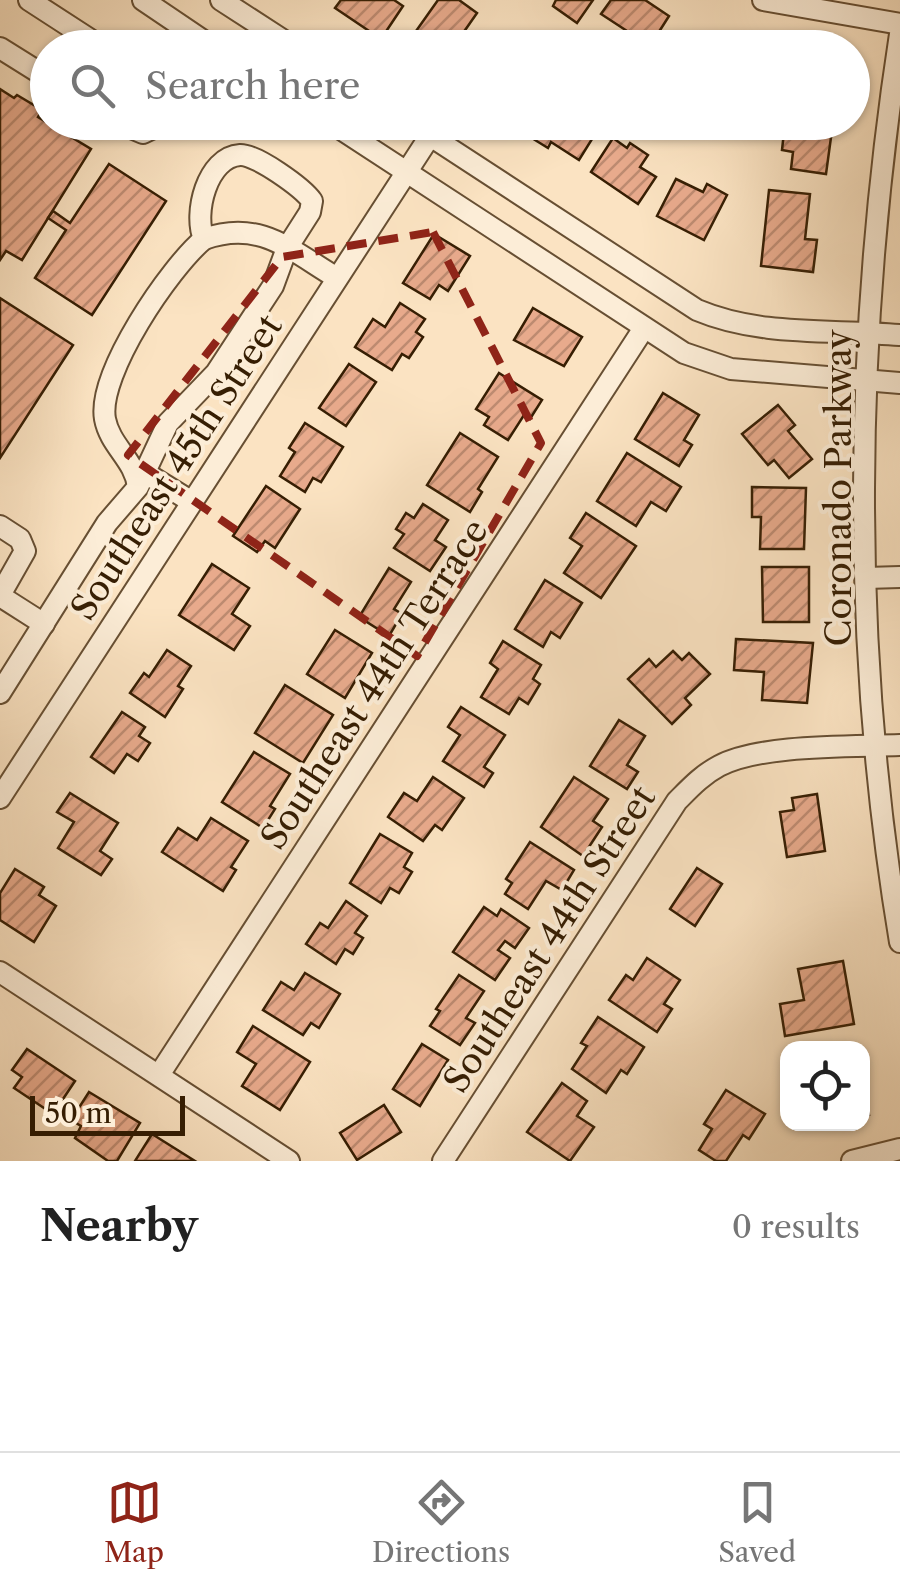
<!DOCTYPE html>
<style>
:root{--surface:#fff;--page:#f2f2f2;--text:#222;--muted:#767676;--line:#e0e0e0;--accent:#8f2418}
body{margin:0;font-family:"Libre Caslon Text",serif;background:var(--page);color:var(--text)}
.controls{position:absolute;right:30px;bottom:30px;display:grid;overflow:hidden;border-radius:20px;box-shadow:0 2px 8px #0004}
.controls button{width:90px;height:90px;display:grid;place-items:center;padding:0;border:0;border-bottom:2px solid var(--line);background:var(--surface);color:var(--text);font:50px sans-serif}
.scale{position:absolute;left:30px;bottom:25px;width:155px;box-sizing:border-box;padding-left:10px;border:5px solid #361e03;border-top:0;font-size:28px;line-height:35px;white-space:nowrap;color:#361e03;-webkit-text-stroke:8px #fcedd7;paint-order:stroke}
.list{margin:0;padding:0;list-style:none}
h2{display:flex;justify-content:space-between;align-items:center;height:130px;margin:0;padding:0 40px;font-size:42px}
h2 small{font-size:32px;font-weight:400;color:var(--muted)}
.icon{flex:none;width:55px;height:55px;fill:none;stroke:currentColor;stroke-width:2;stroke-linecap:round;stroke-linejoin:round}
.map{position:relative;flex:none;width:900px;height:1161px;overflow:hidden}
.search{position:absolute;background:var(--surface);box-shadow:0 2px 8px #0004;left:30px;right:30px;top:30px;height:110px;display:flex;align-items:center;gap:25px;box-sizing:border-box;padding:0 35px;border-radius:55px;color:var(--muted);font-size:38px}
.sheet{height:290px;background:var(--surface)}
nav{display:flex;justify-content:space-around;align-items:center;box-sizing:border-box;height:140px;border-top:2px solid var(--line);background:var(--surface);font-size:28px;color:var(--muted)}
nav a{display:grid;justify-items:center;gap:5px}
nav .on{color:var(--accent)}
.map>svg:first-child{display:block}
.building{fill:url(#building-hatch);stroke:#361e03;stroke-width:2.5}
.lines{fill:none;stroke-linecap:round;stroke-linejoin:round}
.minor-casing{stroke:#674f33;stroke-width:24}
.minor{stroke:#fcedd7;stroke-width:20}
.marked{fill:none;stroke:#8f2418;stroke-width:8;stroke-dasharray:20 12;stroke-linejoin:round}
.labels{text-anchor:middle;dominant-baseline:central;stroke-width:8;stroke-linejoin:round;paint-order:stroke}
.street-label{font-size:35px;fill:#361e03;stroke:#fcedd7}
</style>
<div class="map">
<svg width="900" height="1161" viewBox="0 0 900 1161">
<defs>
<pattern id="building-hatch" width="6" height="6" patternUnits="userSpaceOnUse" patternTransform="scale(2.5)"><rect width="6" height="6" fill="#e8aa8c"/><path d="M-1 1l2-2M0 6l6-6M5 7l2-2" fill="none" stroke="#bd8a70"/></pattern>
</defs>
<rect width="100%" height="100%" fill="#fbe3c2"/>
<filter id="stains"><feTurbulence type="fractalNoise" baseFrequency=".002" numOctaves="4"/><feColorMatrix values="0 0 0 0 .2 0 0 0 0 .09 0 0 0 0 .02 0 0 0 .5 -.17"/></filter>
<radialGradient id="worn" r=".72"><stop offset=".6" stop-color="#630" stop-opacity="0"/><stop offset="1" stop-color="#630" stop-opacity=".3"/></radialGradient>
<!-- building -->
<g class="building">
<path d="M341,0H394L403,6L381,39L335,8Z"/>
<path d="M438,0H459L477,13L461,36L470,42L466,48H418L409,41Z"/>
<path d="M556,0H593L577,23L553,6Z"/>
<path d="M611,0H645L669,16L650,46L601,14Z"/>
<path d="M678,34L708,45L710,39L734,48H673Z"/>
<path d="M0,89L14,98L17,95L42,110L38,117L91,149L22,260L6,251L0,260Z"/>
<path d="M529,122H587L597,131L579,160L551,142L548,148L522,132Z"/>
<path d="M785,123L832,130L826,174L791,169L793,152L782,150Z"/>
<path d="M613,138L627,148L630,143L648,155L640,167L656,177L638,204L591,172Z"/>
<path d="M109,164L166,201L92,315L35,278L66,230L48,218L53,211L70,223Z"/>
<path d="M676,179L703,192L707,184L727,195L704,240L657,216Z"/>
<path d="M769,190L810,194L805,239L817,240L813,272L761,266Z"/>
<path d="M434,234L470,256L448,291L439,285L430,299L403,283Z"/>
<path d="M0,298L73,345L0,458Z"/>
<path d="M400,303L425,319L416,332L423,337L409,358L402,354L392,370L355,347L373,319L385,327Z"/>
<path d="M533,308L582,337L564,366L514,340Z"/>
<path d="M349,364L376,382L346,426L319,408Z"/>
<path d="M499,373L542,400L530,419L524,415L508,440L484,425L489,417L476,409Z"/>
<path d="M663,393L699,415L684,440L692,445L679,466L635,439Z"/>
<path d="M778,405L795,425L788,431L812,459L789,478L774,460L768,465L742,434Z"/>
<path d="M305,423L343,447L321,482L313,478L305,492L280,476L295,452L289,448Z"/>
<path d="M460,433L498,457L478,489L482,492L470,512L427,485Z"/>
<path d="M627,453L681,487L666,511L651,502L636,526L597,501Z"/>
<path d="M266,486L300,509L275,548L265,541L257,552L233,536Z"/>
<path d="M752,487L806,488L804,549H760L761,517H752Z"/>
<path d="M423,504L448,520L435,540L446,547L430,571L394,548L404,534L396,529L406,513L414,518Z"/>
<path d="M586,513L636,546L601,598L564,573L582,546L570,538Z"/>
<path d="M212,564L249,588L232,614L250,626L234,650L179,615Z"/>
<path d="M762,567H809V622H763Z"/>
<path d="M389,568L411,582L394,609L402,614L389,636L359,617Z"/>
<path d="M545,580L582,603L560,638L551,632L543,647L515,629Z"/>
<path d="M335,630L372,653L345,698L307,674Z"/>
<path d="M736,639L813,643L807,703L762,700L764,672L734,670Z"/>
<path d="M503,641L541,665L533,679L540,684L528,704L519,698L509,714L481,697L498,669L490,663Z"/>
<path d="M167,650L191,666L178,686L183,689L165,717L130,693L144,673L149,677Z"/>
<path d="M673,651L682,660L689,653L710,674L685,698L691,705L672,724L628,679L649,659L656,667Z"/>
<path d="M285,685L333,715L303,763L255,733Z"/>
<path d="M461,707L505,735L484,767L493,773L484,787L443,761L460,735L448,727Z"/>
<path d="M122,712L145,727L139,736L150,743L138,761L127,754L114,773L91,757Z"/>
<path d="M619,720L645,736L627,765L638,772L627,789L590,766Z"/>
<path d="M254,752L290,774L270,806L275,809L263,828L222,802Z"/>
<path d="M433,777L464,798L442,830L435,825L423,841L388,817L404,793L417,801Z"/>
<path d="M574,777L608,799L593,821L602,827L583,856L541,827Z"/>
<path d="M70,793L118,823L100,851L112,859L101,875L58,848L74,822L57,812Z"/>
<path d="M817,794L825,851L787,857L780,812L794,810L792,798Z"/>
<path d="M211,818L248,841L231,867L236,870L223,891L162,852L178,828L197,840Z"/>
<path d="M380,834L412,853L404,867L412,872L399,893L390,888L381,903L350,883Z"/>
<path d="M530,842L574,870L562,890L546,881L528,909L505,894L512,883L506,879Z"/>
<path d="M697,868L722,884L695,926L670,909Z"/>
<path d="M15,869L44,887L39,895L56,906L34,942L0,920V893Z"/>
<path d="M346,901L367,916L355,933L363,938L353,954L345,949L336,964L306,944L320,923L328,928Z"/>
<path d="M484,907L497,916L501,909L529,928L515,948L505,941L498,950L510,958L495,980L453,952Z"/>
<path d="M647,958L680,980L664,1004L672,1009L657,1032L609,1000L626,975L633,980Z"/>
<path d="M843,961L854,1024L785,1036L780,1004L804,1000L798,969Z"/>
<path d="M305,973L340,994L319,1028L311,1023L303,1035L263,1010L281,982L294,990Z"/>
<path d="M459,975L484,991L466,1018L475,1023L460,1045L430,1026L440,1011L436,1009Z"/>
<path d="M598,1017L644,1047L627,1074L621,1070L606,1093L572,1069L587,1046L581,1043Z"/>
<path d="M253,1026L310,1062L280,1110L242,1086L256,1064L237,1052Z"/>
<path d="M422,1044L448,1060L420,1106L393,1089Z"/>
<path d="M27,1049L75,1081L53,1114L14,1088L22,1077L12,1070Z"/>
<path d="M862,1076L869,1115L862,1116Z"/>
<path d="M562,1083L587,1101L577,1116L594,1127L570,1161L527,1132Z"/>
<path d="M726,1090L765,1114L749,1139L743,1135L726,1161H716L699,1150L712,1129L704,1124Z"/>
<path d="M89,1092L140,1123L117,1161H108L75,1138L81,1126L71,1120Z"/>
<path d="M384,1105L401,1132L357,1160L340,1133Z"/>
<path d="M152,1134L195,1161H135Z"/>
</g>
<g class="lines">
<!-- minor casing -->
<g class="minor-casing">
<g id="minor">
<path d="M29,0L103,48"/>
<path d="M143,0L214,48"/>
<path d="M221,0L295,48"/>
<path d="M763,0L900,24"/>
<path d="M900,34C854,333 850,644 900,942"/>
<path d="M0,48L48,78"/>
<path d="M117,122L143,133L166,122"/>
<path d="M330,122L684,353L731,369L900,383"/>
<path d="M409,122L697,310C761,337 832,329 900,335"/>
<path d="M204,239C260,219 290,250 337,278"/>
<path d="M147,474L192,502"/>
<path d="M0,526L20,539L25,551L0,595"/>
<path d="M866,578L900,577"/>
<path d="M0,596L44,624"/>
<path d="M0,693L107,523L138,487L168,423L216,373L273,286L287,248L310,212L312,201C303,188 256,154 240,155C207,157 193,214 204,239C170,267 97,374 105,419C110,446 135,460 138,487"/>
<path d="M0,798L430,136"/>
<path d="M0,972L289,1161"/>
<path d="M159,1075L644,328"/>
<path d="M443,1161L677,801C690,788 702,775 719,766C761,744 851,747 900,745"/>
<path d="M852,1161L900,1149"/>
</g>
</g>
<!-- minor -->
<use href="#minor" class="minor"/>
</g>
<!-- marked area -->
<path class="marked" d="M433,232L541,443L417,656L128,455L282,257Z"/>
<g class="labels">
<!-- street labels -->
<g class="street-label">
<text transform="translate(176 467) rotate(-57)">Southeast 45th Street</text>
<text transform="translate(838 488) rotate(-90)">Coronado Parkway</text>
<text transform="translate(374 684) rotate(-57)">Southeast 44th Terrace</text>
<text transform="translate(549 939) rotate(-57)">Southeast 44th Street</text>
</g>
</g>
<rect width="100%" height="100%" filter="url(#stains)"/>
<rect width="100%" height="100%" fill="url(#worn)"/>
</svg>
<div class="controls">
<button><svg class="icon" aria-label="locate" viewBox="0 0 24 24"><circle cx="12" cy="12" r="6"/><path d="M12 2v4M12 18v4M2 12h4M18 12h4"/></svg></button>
</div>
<div class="scale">50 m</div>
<div class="search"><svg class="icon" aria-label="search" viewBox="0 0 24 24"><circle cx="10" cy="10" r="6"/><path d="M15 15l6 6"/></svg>Search here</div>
</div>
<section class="sheet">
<h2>Nearby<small>0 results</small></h2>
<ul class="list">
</ul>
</section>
<nav>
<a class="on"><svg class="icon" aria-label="map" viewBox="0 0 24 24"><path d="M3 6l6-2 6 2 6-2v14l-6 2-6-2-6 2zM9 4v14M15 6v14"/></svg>Map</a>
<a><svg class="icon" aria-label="directions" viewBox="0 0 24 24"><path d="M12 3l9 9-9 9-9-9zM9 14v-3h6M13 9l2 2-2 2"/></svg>Directions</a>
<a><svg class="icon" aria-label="saved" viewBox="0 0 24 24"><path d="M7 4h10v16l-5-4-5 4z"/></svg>Saved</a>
</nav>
